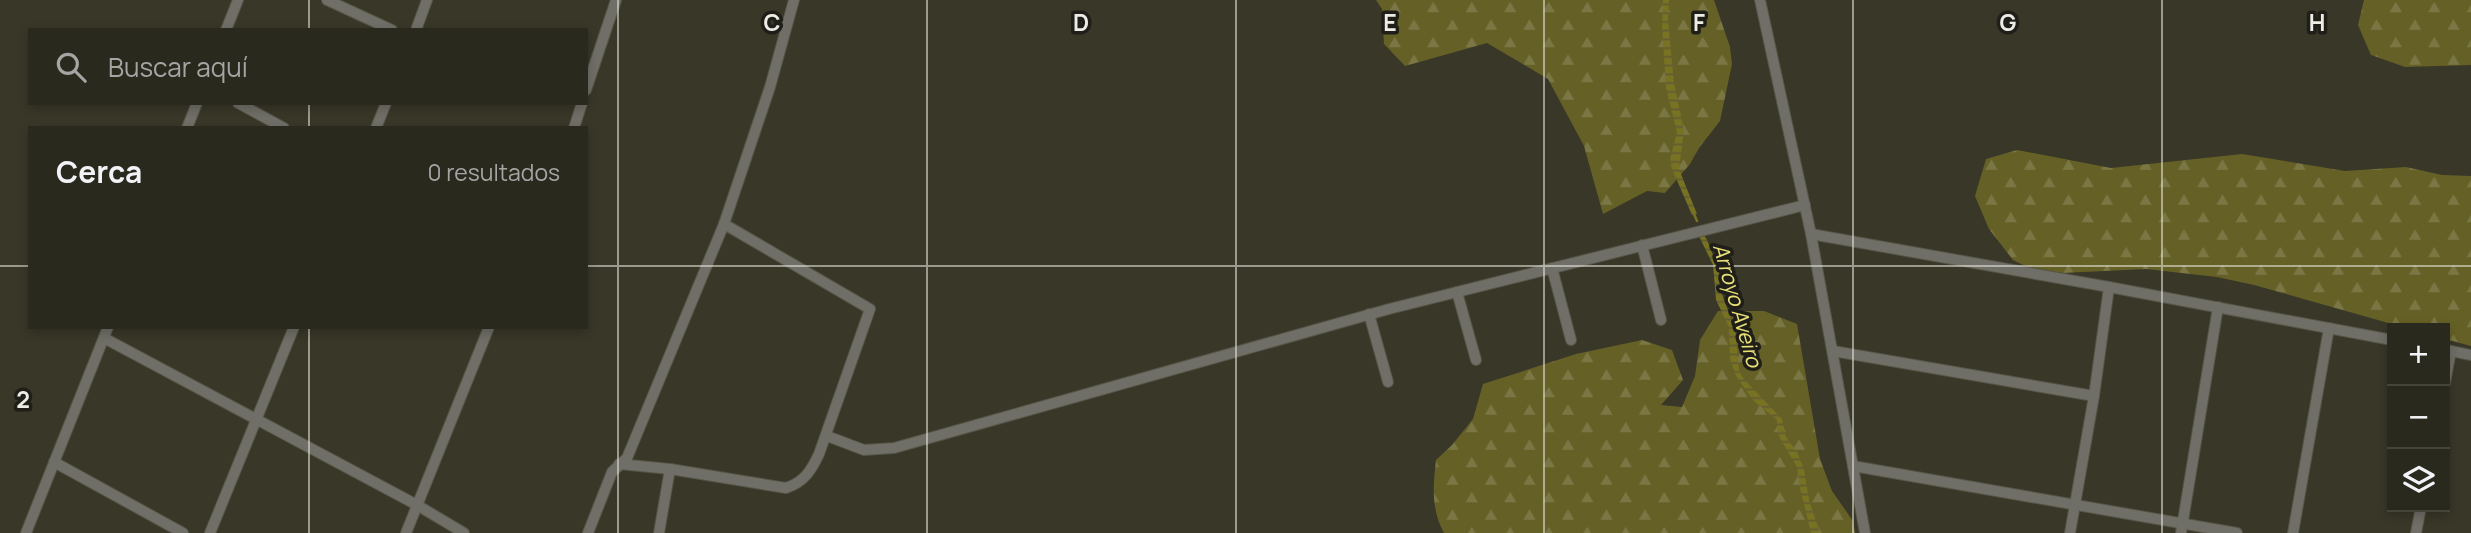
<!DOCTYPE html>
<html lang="es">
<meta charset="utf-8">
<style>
:root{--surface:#2a291e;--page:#36352b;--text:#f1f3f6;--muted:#a5a6a4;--line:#46453c}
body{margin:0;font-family:Manrope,sans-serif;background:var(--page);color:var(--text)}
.controls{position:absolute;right:21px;bottom:21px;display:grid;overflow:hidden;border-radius:0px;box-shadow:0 4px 10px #0003}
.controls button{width:63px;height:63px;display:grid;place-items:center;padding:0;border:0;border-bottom:2px solid var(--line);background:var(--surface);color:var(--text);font:35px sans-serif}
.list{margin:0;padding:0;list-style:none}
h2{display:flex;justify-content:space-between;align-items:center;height:91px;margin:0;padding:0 28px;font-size:30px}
h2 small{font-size:23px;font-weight:400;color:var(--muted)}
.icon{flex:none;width:38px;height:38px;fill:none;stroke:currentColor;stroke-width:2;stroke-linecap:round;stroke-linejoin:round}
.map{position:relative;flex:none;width:2471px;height:533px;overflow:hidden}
.search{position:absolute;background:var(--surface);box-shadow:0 4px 10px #0003;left:28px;top:28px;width:560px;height:77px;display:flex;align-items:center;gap:18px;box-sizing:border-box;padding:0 24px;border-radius:0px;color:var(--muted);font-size:26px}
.panel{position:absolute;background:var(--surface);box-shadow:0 4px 10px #0003;left:28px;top:126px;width:560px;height:203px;border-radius:0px}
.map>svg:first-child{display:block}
.forest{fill:url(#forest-firs)}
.water{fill:url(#water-rules)}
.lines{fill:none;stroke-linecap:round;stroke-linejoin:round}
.stream{stroke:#787223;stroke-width:2.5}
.street-casing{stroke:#555446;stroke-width:12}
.street{stroke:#6f6e67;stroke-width:10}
.grid{fill:none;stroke:#edede4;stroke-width:2;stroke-opacity:0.55}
.labels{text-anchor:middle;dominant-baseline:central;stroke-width:7;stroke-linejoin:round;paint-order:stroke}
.water-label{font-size:21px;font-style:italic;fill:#eae278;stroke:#1f1e18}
.grid-label{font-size:23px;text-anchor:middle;font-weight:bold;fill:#edede4;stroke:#1f1e18;stroke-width:7;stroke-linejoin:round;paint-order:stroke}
</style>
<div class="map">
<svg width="2471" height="533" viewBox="0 0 2471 533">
<defs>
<pattern id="forest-firs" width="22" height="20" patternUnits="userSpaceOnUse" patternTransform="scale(1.75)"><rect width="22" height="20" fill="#656026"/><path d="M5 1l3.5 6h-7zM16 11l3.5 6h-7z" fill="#7b7745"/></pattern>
<pattern id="water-rules" width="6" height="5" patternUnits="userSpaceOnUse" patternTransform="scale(1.75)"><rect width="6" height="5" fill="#787223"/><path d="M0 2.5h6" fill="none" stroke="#605c34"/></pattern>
</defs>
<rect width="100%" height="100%" fill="#383728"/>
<!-- forest -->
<g class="forest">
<path d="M1376,0H1714L1730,47L1732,64L1720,121L1699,148L1690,164L1665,193L1647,191L1603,214L1584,146L1548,79L1487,43L1405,66L1384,44L1382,9Z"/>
<path d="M2364,0H2471V65L2405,67L2371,55L2358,25Z"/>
<path d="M2017,150L2111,168L2242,154L2345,171L2406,167L2442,175L2471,176V346L2445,339V328H2406L2254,285L2217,277L2146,269L2042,274L2013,260L1989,229L1975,196L1986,159Z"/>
<path d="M1718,311H1764L1797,324L1820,459L1832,491L1853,521L1855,533H1444C1431,510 1433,485 1436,460L1452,445L1473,419L1483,384L1576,354L1642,340L1672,350L1683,380L1661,405L1682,407L1695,376L1700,340Z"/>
</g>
<!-- water -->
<g class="water">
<path d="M1663,0H1669L1668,20L1674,83L1684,130L1679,169L1697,214L1692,215L1672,169L1670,160L1677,132L1666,88L1662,27Z"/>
<path d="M1702,232L1707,240L1719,270L1720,289L1735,329L1739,370L1743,378L1782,419L1786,437L1797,452L1804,469L1809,500L1820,533H1811L1800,488L1797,467L1780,438L1777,430V420L1753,400L1736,376L1730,359L1729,327L1716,300L1713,265L1698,234Z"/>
</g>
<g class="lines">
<!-- stream -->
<path class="stream" d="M1694,214L1697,221"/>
<!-- street casing -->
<g class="street-casing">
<g id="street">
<path d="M327,0L392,30"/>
<path d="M1760,0L1811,234L1865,533"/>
<path d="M226,30L238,0"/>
<path d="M416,30L427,0"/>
<path d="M586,90L616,0"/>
<path d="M238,103L284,128"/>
<path d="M187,128L197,103"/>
<path d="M376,128L386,103"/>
<path d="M574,128L582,103"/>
<path d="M1811,234L2109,287L2392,340"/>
<path d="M1642,245L1661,320"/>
<path d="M1552,268L1571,340"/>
<path d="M1457,292L1476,360"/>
<path d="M1369,314L1388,382"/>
<path d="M104,338L417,505L464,533"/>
<path d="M2446,350L2471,355"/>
<path d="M1833,351L2094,396"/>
<path d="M2445,383L2451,351"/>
<path d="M827,436L864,450L894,448L1389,309L1805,205"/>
<path d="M54,462L183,533"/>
<path d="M619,464L670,469L786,488C804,482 811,471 819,454L870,309L724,224"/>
<path d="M1853,466L2237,533"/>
<path d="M26,533L108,327"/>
<path d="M210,533L294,327"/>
<path d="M406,533L489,327"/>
<path d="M588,533L612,472L627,458L724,224L770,87L794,0"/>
<path d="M659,533L670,469"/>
<path d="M2070,533L2094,396L2109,287"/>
<path d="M2181,533L2218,307"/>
<path d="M2293,533L2329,328"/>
<path d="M2416,533L2421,507"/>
</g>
</g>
<!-- street -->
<use href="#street" class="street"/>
</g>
<!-- grid -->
<path class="grid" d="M309,0V30M618,0V533M927,0V533M1236,0V533M1544,0V533M1853,0V533M2162,0V533M309,103V128M0,266H30M586,266H2471M309,327V533"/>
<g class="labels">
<!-- water labels -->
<g class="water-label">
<text transform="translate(1738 305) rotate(74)">Arroyo Aveiro</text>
</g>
</g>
<g class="grid-label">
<text x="772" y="31">C</text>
<text x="1081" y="31">D</text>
<text x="1390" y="31">E</text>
<text x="1699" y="31">F</text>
<text x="2008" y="31">G</text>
<text x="2317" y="31">H</text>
<text x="23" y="408">2</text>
</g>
</svg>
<div class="controls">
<button>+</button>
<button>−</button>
<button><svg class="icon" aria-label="layers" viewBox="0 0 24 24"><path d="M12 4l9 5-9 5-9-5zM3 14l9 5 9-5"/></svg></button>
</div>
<div class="search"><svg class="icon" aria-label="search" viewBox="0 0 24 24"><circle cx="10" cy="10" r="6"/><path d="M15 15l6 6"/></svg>Buscar aquí</div>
<section class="panel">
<h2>Cerca<small>0 resultados</small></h2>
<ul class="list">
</ul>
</section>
</div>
